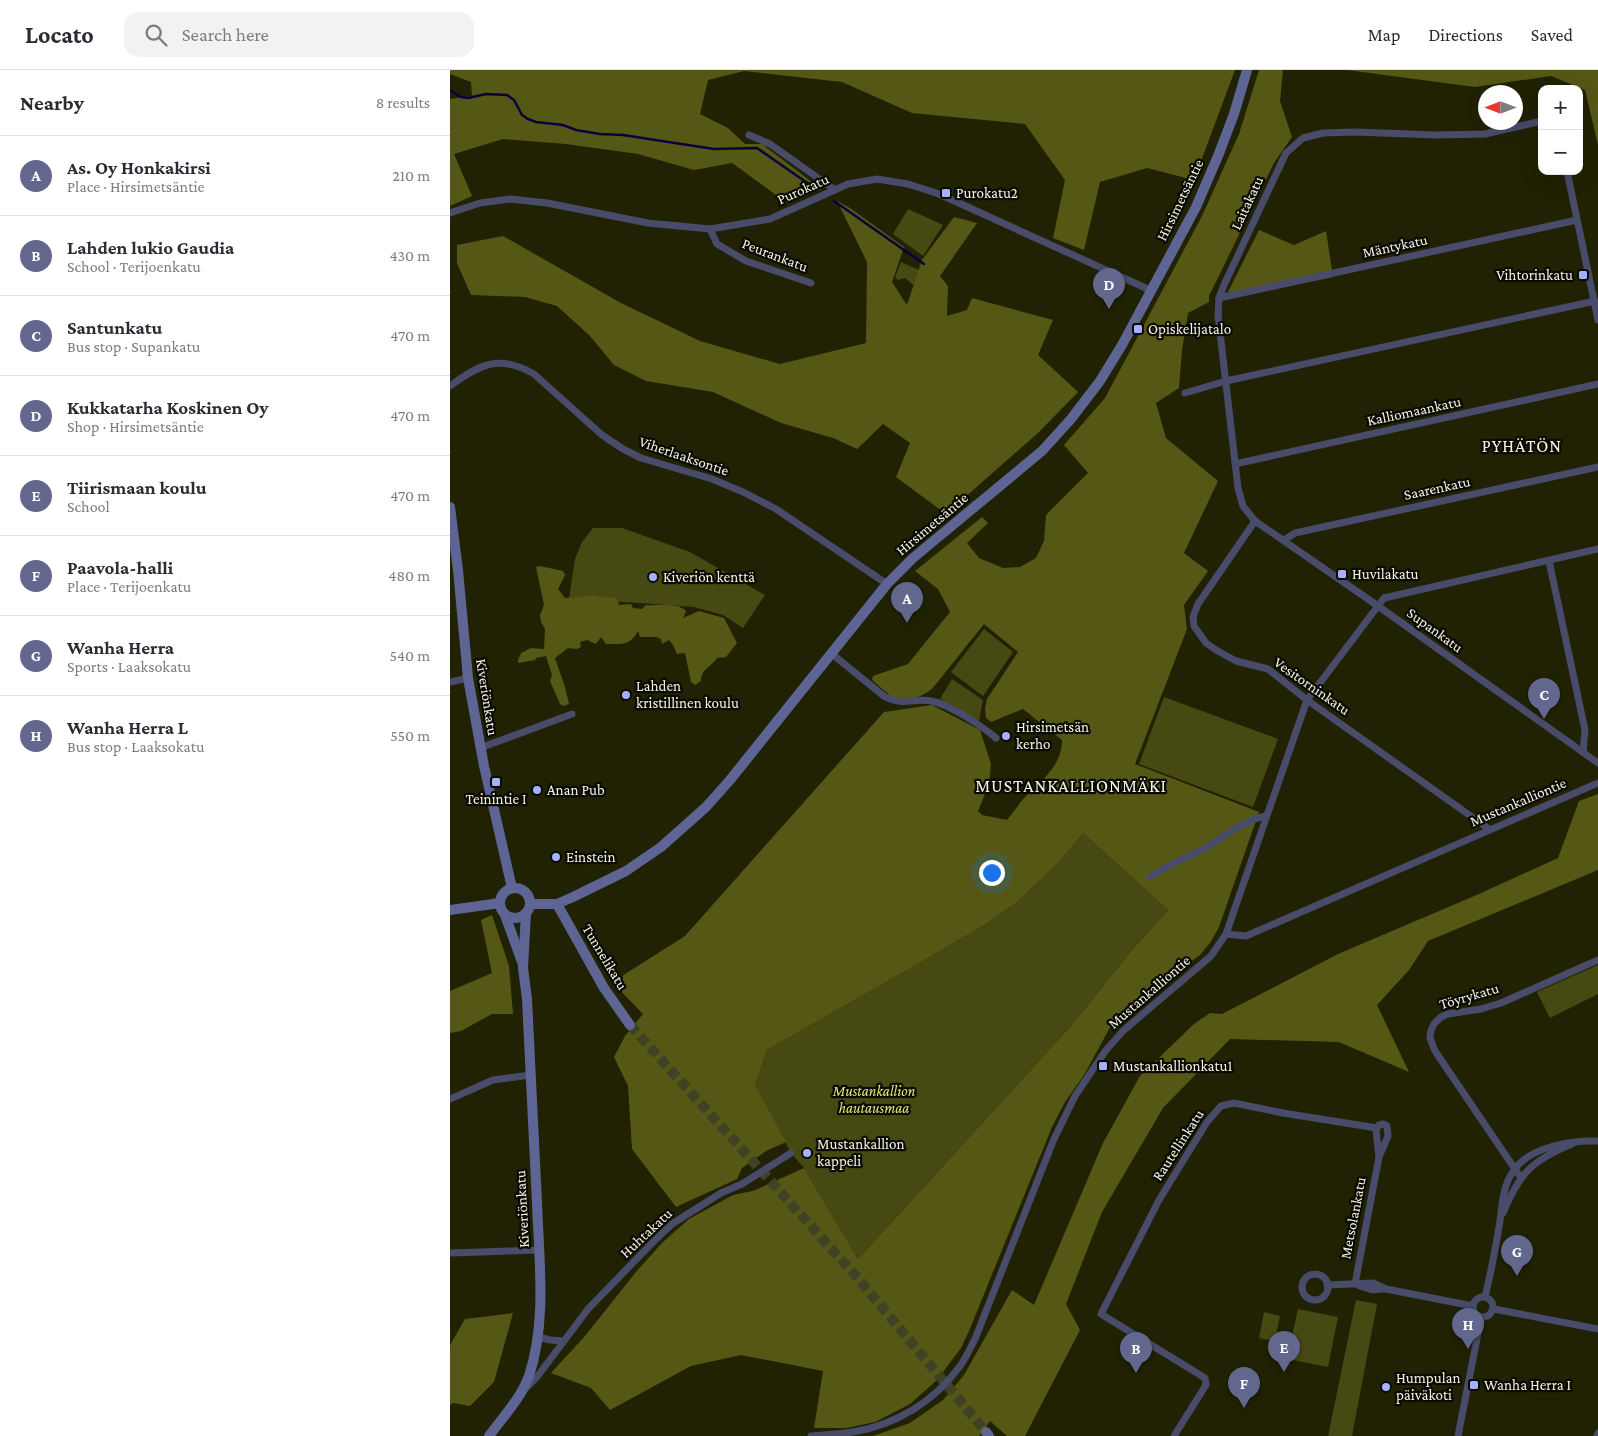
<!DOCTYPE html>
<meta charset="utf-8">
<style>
:root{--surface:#fff;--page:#f2f2f3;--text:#2b2b33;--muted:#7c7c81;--line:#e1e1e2;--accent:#62678d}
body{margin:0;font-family:"Crimson Pro",serif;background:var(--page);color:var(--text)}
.controls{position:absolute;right:15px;top:15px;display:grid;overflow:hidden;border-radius:10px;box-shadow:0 5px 20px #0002}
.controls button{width:45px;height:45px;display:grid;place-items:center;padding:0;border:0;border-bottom:1px solid var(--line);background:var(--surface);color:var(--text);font:25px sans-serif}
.compass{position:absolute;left:1028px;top:15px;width:45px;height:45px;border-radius:50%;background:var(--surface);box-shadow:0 5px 20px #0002;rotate:270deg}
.you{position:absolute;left:541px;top:802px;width:18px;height:18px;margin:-12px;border:4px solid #fff;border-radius:50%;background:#1a73e8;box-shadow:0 0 0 8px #1a73e833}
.badge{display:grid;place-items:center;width:32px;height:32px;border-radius:50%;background:var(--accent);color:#fff;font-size:16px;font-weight:700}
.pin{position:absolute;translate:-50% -41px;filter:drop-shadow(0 1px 2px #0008)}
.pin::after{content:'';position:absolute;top:26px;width:18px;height:15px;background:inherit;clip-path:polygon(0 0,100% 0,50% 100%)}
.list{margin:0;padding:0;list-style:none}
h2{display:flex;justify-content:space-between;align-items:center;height:65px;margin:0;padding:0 20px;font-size:21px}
h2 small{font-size:16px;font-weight:400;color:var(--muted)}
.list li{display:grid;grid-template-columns:32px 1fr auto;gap:15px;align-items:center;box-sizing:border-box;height:80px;padding:0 20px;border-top:1px solid var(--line)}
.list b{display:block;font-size:19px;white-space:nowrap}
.list p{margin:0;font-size:16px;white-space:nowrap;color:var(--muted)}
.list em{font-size:16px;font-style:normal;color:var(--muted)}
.icon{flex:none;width:28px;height:28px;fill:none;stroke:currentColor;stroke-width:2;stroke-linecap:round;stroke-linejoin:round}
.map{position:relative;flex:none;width:1148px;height:1366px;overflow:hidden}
header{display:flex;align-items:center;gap:30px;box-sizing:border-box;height:70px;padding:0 25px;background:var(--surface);border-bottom:1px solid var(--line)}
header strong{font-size:24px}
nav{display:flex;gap:28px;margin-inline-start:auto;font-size:18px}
.search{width:350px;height:45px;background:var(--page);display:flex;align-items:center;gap:12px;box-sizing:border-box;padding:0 18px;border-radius:15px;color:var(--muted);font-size:19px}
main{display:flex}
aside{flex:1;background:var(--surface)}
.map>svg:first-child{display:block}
.green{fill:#464912}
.forest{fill:#555814}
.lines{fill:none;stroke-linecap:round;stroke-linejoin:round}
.stream{stroke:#0a003b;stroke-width:2.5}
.secondary-tunnel{stroke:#404225;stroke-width:10;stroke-dasharray:10 5;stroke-linecap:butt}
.street{stroke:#484c6a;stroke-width:7}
.secondary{stroke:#5e6594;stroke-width:10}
.poi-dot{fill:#a6b1fc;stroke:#0a0a02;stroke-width:2}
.labels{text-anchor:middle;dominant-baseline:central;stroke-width:4.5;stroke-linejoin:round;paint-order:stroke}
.street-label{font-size:15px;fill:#f3f5e3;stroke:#0a0a02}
.poi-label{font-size:15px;fill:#f3f5e3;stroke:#0a0a02;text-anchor:start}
.park-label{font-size:15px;font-style:italic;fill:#e5eb77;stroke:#0a0a02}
.quarter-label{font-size:18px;letter-spacing:1px;fill:#f3f5e3;stroke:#0a0a02}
</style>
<header>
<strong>Locato</strong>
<div class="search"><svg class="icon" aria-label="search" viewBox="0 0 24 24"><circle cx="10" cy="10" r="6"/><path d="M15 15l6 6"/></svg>Search here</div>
<nav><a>Map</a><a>Directions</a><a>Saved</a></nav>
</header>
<main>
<aside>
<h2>Nearby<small>8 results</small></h2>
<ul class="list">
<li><span class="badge">A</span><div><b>As. Oy Honkakirsi</b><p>Place · Hirsimetsäntie</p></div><em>210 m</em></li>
<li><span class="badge">B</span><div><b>Lahden lukio Gaudia</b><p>School · Terijoenkatu</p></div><em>430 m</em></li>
<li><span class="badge">C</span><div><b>Santunkatu</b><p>Bus stop · Supankatu</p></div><em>470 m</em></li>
<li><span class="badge">D</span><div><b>Kukkatarha Koskinen Oy</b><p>Shop · Hirsimetsäntie</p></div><em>470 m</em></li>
<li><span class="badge">E</span><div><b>Tiirismaan koulu</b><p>School</p></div><em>470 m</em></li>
<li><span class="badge">F</span><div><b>Paavola-halli</b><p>Place · Terijoenkatu</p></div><em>480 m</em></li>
<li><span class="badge">G</span><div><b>Wanha Herra</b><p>Sports · Laaksokatu</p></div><em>540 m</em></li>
<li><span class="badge">H</span><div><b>Wanha Herra L</b><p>Bus stop · Laaksokatu</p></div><em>550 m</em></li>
</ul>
</aside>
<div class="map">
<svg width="1148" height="1366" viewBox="0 0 1148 1366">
<rect width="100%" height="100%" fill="#212203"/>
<!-- green -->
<g class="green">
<path d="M458,139L493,155L473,186L443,164Z"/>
<path d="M451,192L476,203L468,219L455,208L448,210L445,207Z"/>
<path d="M143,458H172L240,482L315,525L293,558L273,545L244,537L119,528L125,489L132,472Z"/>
<path d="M534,559L563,582L533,626L501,602Z"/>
<path d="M502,609L533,630L529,651L490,629Z"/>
<path d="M714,627L828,669L803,737L689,694Z"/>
<path d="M633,763L718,840L682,880L620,957L408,1189L354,1098L341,1083L305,1015L317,980L473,891L539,852L567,832L608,793Z"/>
<path d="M1148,895V924L1100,948L1087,922Z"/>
<path d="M906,1230L927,1234L902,1366H878Z"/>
<path d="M848,1239L888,1247L878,1297L837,1289Z"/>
<path d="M814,1242L830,1246L825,1271L809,1268Z"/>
</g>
<!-- forest -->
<g class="forest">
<path d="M0,0H785L744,110L697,98L650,112L634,180L603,168L615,110L575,54L462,43L392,12L294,1L258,10L250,44L278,58L295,74H312L371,119L337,133L282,93L244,100L188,84L116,74L53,69L4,84L22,126L0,136V29L22,26L21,12L0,4Z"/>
<path d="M809,0H833L830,31L842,67L824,93L759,226V232L738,243L732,280L729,318L706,333L716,368L768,411L734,483L758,501L734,535L737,559L685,694L809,742L769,857L760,873L750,885L716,910L701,926L686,938L674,943L663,952L634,1005L615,1032L602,1057L519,1261L511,1278L487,1310L460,1334L425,1352L396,1358H364L373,1301L291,1285L241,1296L160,1340L141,1318L101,1303L135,1266L186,1202L212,1173L239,1149L283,1125L303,1121L354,1098L408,1189L620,957L682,880L718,840L633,763L608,793L567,832L539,852L473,891L317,980L305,1015L336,1072L316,1081L292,1098L287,1109L226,1137L182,1079L178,1016L164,987L175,966L193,944L163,913L172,906L235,866L434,642L482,635L530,660L541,694L539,714L528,741L532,745L557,750C563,743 568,735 574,728C591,711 612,696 612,670L573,639L541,652L536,648L535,639L537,629L568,582L534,554L482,619C470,628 460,630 445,630L422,610L423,606L458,594L500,542L488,519L465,501L532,447L538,453L517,473L529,488L553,498L570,497L586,488L594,471L596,445L638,403L614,375L655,328L752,146L789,64Z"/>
<path d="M897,0H1148V75L1135,20L1101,6L1025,17Z"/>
<path d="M387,131L400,138L454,177L442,212L457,235L472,190L504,147L527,153L490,206L498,216L497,246L517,240L522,228L603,250L588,285L628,322L588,363L496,444L446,407L460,373L433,354L407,379L383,368L331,353L263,322L196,311L164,295L140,266L107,236L75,227L21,225L7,193V175L53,166L171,233L250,271L330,294L416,273L417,192Z"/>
<path d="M809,160L844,175L876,161L883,207L774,230Z"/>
<path d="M90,496L113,501L115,505L108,519L115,528L143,526L167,528L169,535L181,534L183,538L192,539L196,535C208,536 228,532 236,541L233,548L249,541L274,548L287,573L276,587L267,588C261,597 251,599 251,611L245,615L241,612L235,583L227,584L223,575L219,570L212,574L211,569L206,567H190L188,561C180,576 172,574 156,574L151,567L146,574L137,570L130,572L131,577L127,579L118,578L105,588L115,617L119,634L114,636L110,634L100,611L102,605L96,586L86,588L85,590L68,593V590L71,583L81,578L94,579L95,559L91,552L90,545L94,535L87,502L86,497Z"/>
<path d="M1148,724V800L978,871L959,900L927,935L959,1002L889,972L780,969L713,1038L652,1142L616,1234L630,1260L575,1366H557L540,1351L529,1366H423L460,1353L493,1330L514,1305L562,1220L584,1235L653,1073L690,1006L744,954L760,943L772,944L888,884L1029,824L1108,788L1129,731Z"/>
<path d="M42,845L59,896L63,944H42L11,961L0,963V921L42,903L31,850Z"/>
<path d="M63,1243L44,1312L20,1336L3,1333L0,1335V1275L15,1249Z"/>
</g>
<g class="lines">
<!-- stream -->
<g class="stream">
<path d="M0,20L11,27L18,28L36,24L57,25L64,30L72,45L78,49L86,52L113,55L126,60L150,64L173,65L264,79L307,78L366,119"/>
<path d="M384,131L474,194"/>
</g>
<!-- secondary-tunnel -->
<path class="secondary-tunnel" d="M180,955L406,1206L536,1362"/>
<!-- street -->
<g class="street">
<path d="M1092,51L1035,64L986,65L905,62L873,63L853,68L836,83L774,215L769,228L768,245L788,418L793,436L805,451L928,536L1148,693"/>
<path d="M299,65L320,74L385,120"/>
<path d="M1117,101L1148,250"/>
<path d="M0,143L30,133L60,129L97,133L198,153L260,159L320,149L398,114L427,109L458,114L489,124L700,220"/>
<path d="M260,159L267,174L296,191L361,213"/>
<path d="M769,228L1127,150"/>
<path d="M0,316C30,294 49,284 84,304L152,365L173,379L191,388L262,409L293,422L326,439L437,514"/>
<path d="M735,323L776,311L1145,231"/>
<path d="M785,394L1148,314"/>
<path d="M805,451L748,534L743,547L744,556L756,573L766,580L786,591L818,599L857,630L1039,759"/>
<path d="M834,470L845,463L1148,397"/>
<path d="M1099,491L1135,660L1133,682"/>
<path d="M382,584L435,627C452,636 464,628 481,631C499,634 532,656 546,668"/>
<path d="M0,612L18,608"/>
<path d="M30,678L122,644"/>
<path d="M700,807C717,795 736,788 755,778C775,767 793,750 816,746"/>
<path d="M776,864L796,866L1148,713"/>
<path d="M0,1029L43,1010L80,1005"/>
<path d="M1071,1108L985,981L980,968L981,960L984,954L991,947L998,944L1031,939L1051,933L1148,890"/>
<path d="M1053,1143C1069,1104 1082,1090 1122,1074"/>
<path d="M0,1183L89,1180"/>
<circle cx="865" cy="1217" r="13"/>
<path d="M905,1214L929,1087L926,1060L929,1055L933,1054L937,1056L938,1066L929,1087"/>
<path d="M877,1215L923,1213L936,1219L1023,1236"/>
<path d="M910,1216L922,1220L933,1219"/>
<circle cx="1033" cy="1237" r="10"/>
<path d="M1035,1227C1041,1202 1046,1176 1050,1151C1052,1134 1053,1115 1064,1100C1080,1077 1121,1070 1148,1071"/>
<path d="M1044,1239L1148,1259"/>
<path d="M88,1267L100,1270L114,1271L138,1239L204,1171L222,1154L271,1123L292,1114L341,1083"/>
<path d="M76,1318L87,1307L114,1271"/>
<path d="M361,1366C375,1365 389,1364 403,1362C446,1355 485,1331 510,1296C516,1288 520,1278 525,1269L604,1069L625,1026L656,980L674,960L761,886L776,864L857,630L934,528L1148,479"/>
<path d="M724,1366L756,1315L755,1308L651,1244L709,1130L757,1052L771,1036L784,1033L833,1043L927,1058"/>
<path d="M1008,1366L1031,1248"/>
<path d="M1147,1366L1148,1363"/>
</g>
<!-- secondary -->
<g class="secondary">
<path d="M0,437L8,500L18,608L34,696L62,818"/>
<circle cx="65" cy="833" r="15"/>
<path d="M80,834H107L123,827L176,801L211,777L256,737L280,710L437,514L463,488L592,381L621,349L650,311L672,275L746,137L768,86L784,44L797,0"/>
<path d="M107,834L154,918L180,955"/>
<path d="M0,840L50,833"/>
<path d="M55,845L72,892"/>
<path d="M536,1362L539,1366"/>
<path d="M39,1366C53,1347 71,1328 79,1306C97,1251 89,1191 87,1133C84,1065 80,997 77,929L73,898L76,843"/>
</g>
</g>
<!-- markers -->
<g class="poi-dot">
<rect x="491" y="118" width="10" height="10" rx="2.5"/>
<rect x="1128" y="200" width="10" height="10" rx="2.5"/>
<rect x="683" y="254" width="10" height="10" rx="2.5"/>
<rect x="887" y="499" width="10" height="10" rx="2.5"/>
<circle cx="203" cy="507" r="5"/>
<circle cx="176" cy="625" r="5"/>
<circle cx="556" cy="666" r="5"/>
<rect x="41" y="707" width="10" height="10" rx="2.5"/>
<circle cx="87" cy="720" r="5"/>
<circle cx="106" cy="787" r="5"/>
<rect x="648" y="991" width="10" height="10" rx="2.5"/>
<circle cx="357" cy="1083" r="5"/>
<rect x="1019" y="1310" width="10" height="10" rx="2.5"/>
<circle cx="936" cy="1317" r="5"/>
</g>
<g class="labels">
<!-- street labels -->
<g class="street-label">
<text transform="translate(353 119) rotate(-24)">Purokatu</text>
<text transform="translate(730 130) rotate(-64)">Hirsimetsäntie</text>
<text transform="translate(797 133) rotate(-65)">Laitakatu</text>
<text transform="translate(945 176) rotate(-12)">Mäntykatu</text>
<text transform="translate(325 185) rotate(21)">Peurankatu</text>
<text transform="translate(964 341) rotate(-12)">Kalliomaankatu</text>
<text transform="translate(234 386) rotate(19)">Viherlaaksontie</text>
<text transform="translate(987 418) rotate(-12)">Saarenkatu</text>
<text transform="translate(482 454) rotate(-40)">Hirsimetsäntie</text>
<text transform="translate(985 560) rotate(36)">Supankatu</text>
<text transform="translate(862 616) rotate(35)">Vesitorninkatu</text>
<text transform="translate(37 627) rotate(81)">Kiveriönkatu</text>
<text transform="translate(1068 732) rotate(-23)">Mustankalliontie</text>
<text transform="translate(155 887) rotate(59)">Tunnelikatu</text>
<text transform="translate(699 922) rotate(-41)">Mustankalliontie</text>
<text transform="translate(1019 926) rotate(-16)">Töyrykatu</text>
<text transform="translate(728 1075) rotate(-57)">Rautellinkatu</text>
<text transform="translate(72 1139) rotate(-93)">Kiveriönkatu</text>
<text transform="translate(903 1148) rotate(-79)">Metsolankatu</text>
<text transform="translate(196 1163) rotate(-43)">Huhtakatu</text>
</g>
<!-- poi labels -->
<g class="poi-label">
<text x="506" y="123">Purokatu2</text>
<text x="1123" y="205" text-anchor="end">Vihtorinkatu</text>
<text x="698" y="259">Opiskelijatalo</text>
<text x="902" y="504">Huvilakatu</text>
<text x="213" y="507">Kiveriön kenttä</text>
<text x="186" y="616">Lahden<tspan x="186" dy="17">kristillinen koulu</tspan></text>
<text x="566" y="657">Hirsimetsän<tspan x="566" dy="17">kerho</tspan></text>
<text x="97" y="720">Anan Pub</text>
<text x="46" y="729" text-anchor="middle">Teinintie I</text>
<text x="116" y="787">Einstein</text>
<text x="663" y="996">Mustankallionkatu1</text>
<text x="367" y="1074">Mustankallion<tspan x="367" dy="17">kappeli</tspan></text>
<text x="946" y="1308">Humpulan<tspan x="946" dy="17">päiväkoti</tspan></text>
<text x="1034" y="1315">Wanha Herra I</text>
</g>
<!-- park labels -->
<g class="park-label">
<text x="424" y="1021">Mustankallion<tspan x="424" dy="17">hautausmaa</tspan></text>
</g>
<!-- quarter labels -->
<g class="quarter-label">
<text x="1072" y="376">PYHÄTÖN</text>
<text x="621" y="716">MUSTANKALLIONMÄKI</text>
</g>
</g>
</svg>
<div class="controls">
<button>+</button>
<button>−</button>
</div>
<svg class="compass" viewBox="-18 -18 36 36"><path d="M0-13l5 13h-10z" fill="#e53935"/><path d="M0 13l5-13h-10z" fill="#7c7c81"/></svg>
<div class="you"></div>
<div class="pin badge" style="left:457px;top:553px">A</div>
<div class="pin badge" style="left:686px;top:1303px">B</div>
<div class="pin badge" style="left:1094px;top:649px">C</div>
<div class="pin badge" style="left:659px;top:239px">D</div>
<div class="pin badge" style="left:834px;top:1302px">E</div>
<div class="pin badge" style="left:794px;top:1338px">F</div>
<div class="pin badge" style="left:1067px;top:1206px">G</div>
<div class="pin badge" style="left:1018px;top:1279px">H</div>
</div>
</main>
